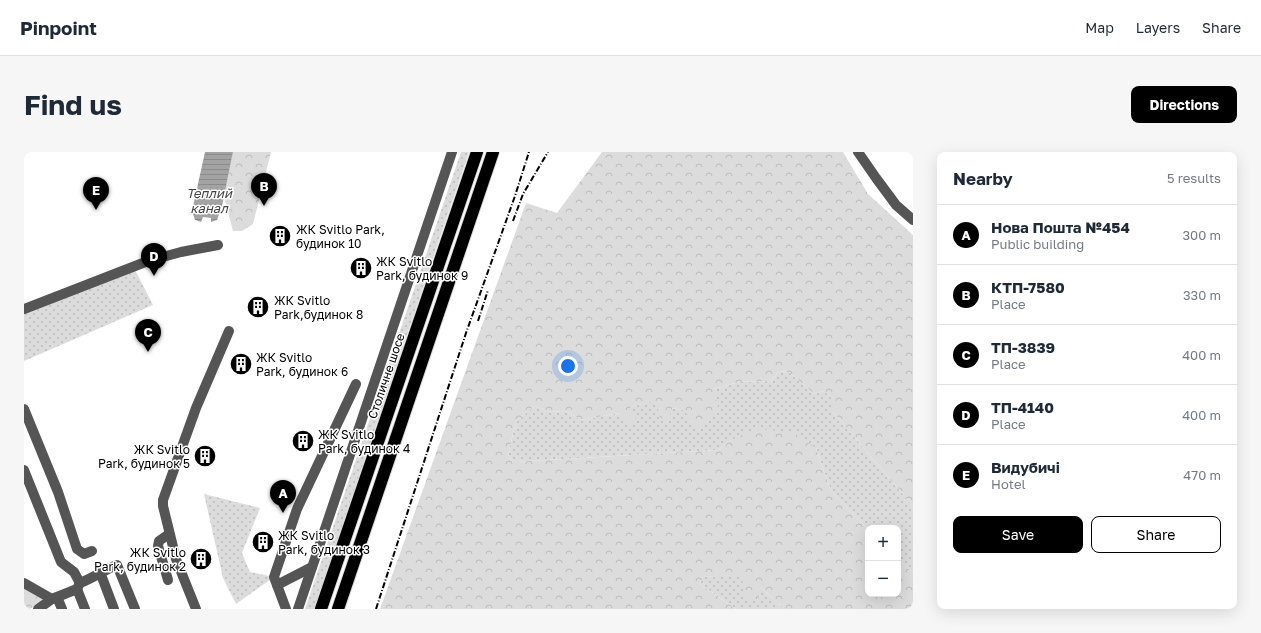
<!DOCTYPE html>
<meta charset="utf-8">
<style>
:root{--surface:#fff;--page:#f6f6f7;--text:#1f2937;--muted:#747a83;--line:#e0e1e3;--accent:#000}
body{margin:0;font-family:"Golos Text",sans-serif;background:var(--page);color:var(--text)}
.controls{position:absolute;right:12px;bottom:12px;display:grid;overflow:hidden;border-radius:8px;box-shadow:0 4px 16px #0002}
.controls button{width:36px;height:36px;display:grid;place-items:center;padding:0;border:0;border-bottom:1px solid var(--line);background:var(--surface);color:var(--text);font:20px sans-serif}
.you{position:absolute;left:544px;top:214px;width:14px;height:14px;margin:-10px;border:3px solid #fff;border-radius:50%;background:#1a73e8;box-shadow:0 0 0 6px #1a73e833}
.badge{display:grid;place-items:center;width:26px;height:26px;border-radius:50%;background:var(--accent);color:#fff;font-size:13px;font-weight:700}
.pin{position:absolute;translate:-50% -33px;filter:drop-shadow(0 1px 2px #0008)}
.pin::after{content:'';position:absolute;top:21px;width:14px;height:12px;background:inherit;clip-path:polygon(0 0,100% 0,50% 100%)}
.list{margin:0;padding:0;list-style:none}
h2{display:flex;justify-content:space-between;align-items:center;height:52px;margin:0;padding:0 16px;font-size:17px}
h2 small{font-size:13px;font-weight:400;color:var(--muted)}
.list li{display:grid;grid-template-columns:26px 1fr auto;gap:12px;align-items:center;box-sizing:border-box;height:60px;padding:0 16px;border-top:1px solid var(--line)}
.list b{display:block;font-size:15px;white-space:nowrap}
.list p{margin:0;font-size:13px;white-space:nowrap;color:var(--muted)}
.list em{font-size:13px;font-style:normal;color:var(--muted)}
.actions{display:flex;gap:8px;padding:12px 16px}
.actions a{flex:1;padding:9px 0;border:1px solid var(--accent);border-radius:8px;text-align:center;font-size:14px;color:var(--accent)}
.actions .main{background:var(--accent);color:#fff}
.map{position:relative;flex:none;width:889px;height:457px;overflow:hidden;border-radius:8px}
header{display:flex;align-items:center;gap:24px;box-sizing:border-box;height:56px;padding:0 20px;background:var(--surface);border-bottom:1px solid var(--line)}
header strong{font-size:19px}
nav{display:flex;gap:22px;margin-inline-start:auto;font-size:14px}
.intro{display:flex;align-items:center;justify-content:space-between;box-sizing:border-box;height:96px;padding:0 24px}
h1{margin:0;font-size:28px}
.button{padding:10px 18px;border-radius:8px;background:var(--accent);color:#fff;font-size:14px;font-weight:700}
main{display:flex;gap:24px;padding:0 24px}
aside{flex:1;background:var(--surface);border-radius:8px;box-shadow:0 4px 16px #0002}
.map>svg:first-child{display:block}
.green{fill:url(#green-dots)}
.forest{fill:url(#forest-crowns)}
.water{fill:url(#water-rules)}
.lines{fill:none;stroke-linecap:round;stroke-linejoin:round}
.highway-casing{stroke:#dbdbdb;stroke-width:14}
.minor{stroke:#555;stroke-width:10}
.highway{stroke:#000;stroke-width:12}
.rail{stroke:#000;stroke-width:2;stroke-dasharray:6 2 1 2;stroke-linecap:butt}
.labels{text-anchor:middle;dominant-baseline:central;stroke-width:3;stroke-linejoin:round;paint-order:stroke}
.poi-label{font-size:12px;fill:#000;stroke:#fff;text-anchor:start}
.street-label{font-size:12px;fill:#000;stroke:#fff}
.water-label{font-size:13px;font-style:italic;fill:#444;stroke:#fff}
</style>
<header>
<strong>Pinpoint</strong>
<nav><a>Map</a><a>Layers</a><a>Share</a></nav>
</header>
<div class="intro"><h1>Find us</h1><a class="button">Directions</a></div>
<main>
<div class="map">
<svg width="889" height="457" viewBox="0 0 889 457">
<defs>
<pattern id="green-dots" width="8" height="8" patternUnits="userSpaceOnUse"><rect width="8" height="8" fill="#dcdcdc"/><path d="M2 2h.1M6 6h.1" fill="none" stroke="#bbb" stroke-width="1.8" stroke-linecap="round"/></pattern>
<pattern id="forest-crowns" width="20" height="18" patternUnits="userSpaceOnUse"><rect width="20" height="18" fill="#dcdcdc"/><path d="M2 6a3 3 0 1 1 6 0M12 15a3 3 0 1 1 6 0" fill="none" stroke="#bbb"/></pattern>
<pattern id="water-rules" width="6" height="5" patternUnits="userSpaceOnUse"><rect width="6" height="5" fill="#a3a3a3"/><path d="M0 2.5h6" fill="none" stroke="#8b8b8b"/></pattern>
</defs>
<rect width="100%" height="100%" fill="#fff"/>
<!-- green -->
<g class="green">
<path d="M437,0H445L290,457H281Z"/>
<path d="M111,118L129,153L0,209V162Z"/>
<path d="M755,219L765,220L790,242L800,239L809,246V260L889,354V421L874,407V376H844V377L807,339L792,296L707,288L694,298L489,310L484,303L492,269L511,254L525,260L542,259L557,268L596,261L606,255L632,248L648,256L660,258L690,237L715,230L747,229Z"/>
<path d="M180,342L236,356L218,401L226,420L250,425L212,452L199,426Z"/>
<path d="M718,422L736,435L761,457H712L676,432L679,425Z"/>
</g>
<!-- forest -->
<g class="forest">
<path d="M209,0H247L229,72L218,79H209L200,45Z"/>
<path d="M578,0H819L844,42L889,83V354L809,260V246L800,239L790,242L765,220L755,219L747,229L715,230L690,237L695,260L672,277L660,258L648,256L645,268L636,266L632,249L606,255L613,268L603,273L596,261L557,268L542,259L525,260L511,254L492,269L484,303L489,310L694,298L707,288L731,277L769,280L792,296L807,339L844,377V442H874V407L889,421V457H761L736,435L734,450L720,447L718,423L679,425L676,432L712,457H356L502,51L533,61Z"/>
<path d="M0,434L22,446L6,457H0Z"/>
</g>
<!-- water -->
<path class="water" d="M181,0H209L198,54L193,68L187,70V66L179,65L177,70L171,68L168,59Z"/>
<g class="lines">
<!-- highway casing -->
<g class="highway-casing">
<g id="highway">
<path d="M297,457L453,0"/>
<path d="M314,457L469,0"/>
</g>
</g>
<!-- minor -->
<g class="minor">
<path d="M834,0L852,26L872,53L889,68"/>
<path d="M0,157L124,109L157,100L194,93"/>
<path d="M0,257L34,340L53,397L60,402L68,399"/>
<path d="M0,318L37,410L50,420L56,431"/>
<path d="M76,420L90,457"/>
<path d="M144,428L134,394L135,389L145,382"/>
<path d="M0,431L28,447"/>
<path d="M253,433L288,415"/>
<path d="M53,437L61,457"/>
<path d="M33,445L38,457"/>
<path d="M14,457L28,447L53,437L56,431C69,426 80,418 93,413L111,457"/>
<path d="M172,457L152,407L139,354V348L172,256L205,179"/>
<path d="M262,457L250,425L273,357L332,232"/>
<path d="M274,457L428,0"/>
</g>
<!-- highway -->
<use href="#highway" class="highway"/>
<!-- rail -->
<g class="rail">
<path d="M489,69L499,42L524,0"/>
<path d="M454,169L464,138"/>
<path d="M352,457L442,181L491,44L505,0"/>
</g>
</g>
<!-- icons -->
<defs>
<g id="building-disc" transform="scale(1.15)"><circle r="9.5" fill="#000" stroke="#fff"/><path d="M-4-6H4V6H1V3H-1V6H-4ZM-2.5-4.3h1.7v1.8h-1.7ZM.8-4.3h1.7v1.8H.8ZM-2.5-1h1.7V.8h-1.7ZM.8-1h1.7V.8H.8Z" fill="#fff"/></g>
</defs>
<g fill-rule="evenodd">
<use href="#building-disc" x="256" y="84"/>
<use href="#building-disc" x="337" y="116"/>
<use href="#building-disc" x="234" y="155"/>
<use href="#building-disc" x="217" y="212"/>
<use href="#building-disc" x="279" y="289"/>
<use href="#building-disc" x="181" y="304"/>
<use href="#building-disc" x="239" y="390"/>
<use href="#building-disc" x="177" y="407"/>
</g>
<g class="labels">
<!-- poi labels -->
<g class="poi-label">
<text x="272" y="77">ЖК Svitlo Park,<tspan x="272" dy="14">будинок 10</tspan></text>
<text x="352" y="109">ЖК Svitlo<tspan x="352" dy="14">Park, будинок 9</tspan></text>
<text x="250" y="148">ЖК Svitlo<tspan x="250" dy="14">Park,будинок 8</tspan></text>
<text x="232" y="205">ЖК Svitlo<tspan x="232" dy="14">Park, будинок 6</tspan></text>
<text x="294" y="282">ЖК Svitlo<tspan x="294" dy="14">Park, будинок 4</tspan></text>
<text x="166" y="297" text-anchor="end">ЖК Svitlo<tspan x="166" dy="14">Park, будинок 5</tspan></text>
<text x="254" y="383">ЖК Svitlo<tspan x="254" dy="14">Park, будинок 3</tspan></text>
<text x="162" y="400" text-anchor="end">ЖК Svitlo<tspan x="162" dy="14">Park, будинок 2</tspan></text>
</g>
<!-- street labels -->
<g class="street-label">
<text transform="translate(362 224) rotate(-71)">Столичне шосе</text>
</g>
<!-- water labels -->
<g class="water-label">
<text x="185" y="41">Теплий<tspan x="185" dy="15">канал</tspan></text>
</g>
</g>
</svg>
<div class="controls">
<button>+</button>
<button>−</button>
</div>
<div class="you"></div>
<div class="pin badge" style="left:259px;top:361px">A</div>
<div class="pin badge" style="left:240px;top:54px">B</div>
<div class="pin badge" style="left:124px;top:200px">C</div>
<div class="pin badge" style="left:130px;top:124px">D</div>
<div class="pin badge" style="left:72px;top:58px">E</div>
</div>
<aside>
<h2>Nearby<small>5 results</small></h2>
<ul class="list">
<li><span class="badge">A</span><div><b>Нова Пошта №454</b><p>Public building</p></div><em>300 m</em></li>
<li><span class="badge">B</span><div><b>КТП-7580</b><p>Place</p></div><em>330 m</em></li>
<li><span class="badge">C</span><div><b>ТП-3839</b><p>Place</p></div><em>400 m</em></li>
<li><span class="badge">D</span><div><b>ТП-4140</b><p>Place</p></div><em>400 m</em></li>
<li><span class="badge">E</span><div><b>Видубичі</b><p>Hotel</p></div><em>470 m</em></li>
</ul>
<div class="actions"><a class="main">Save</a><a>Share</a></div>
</aside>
</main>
